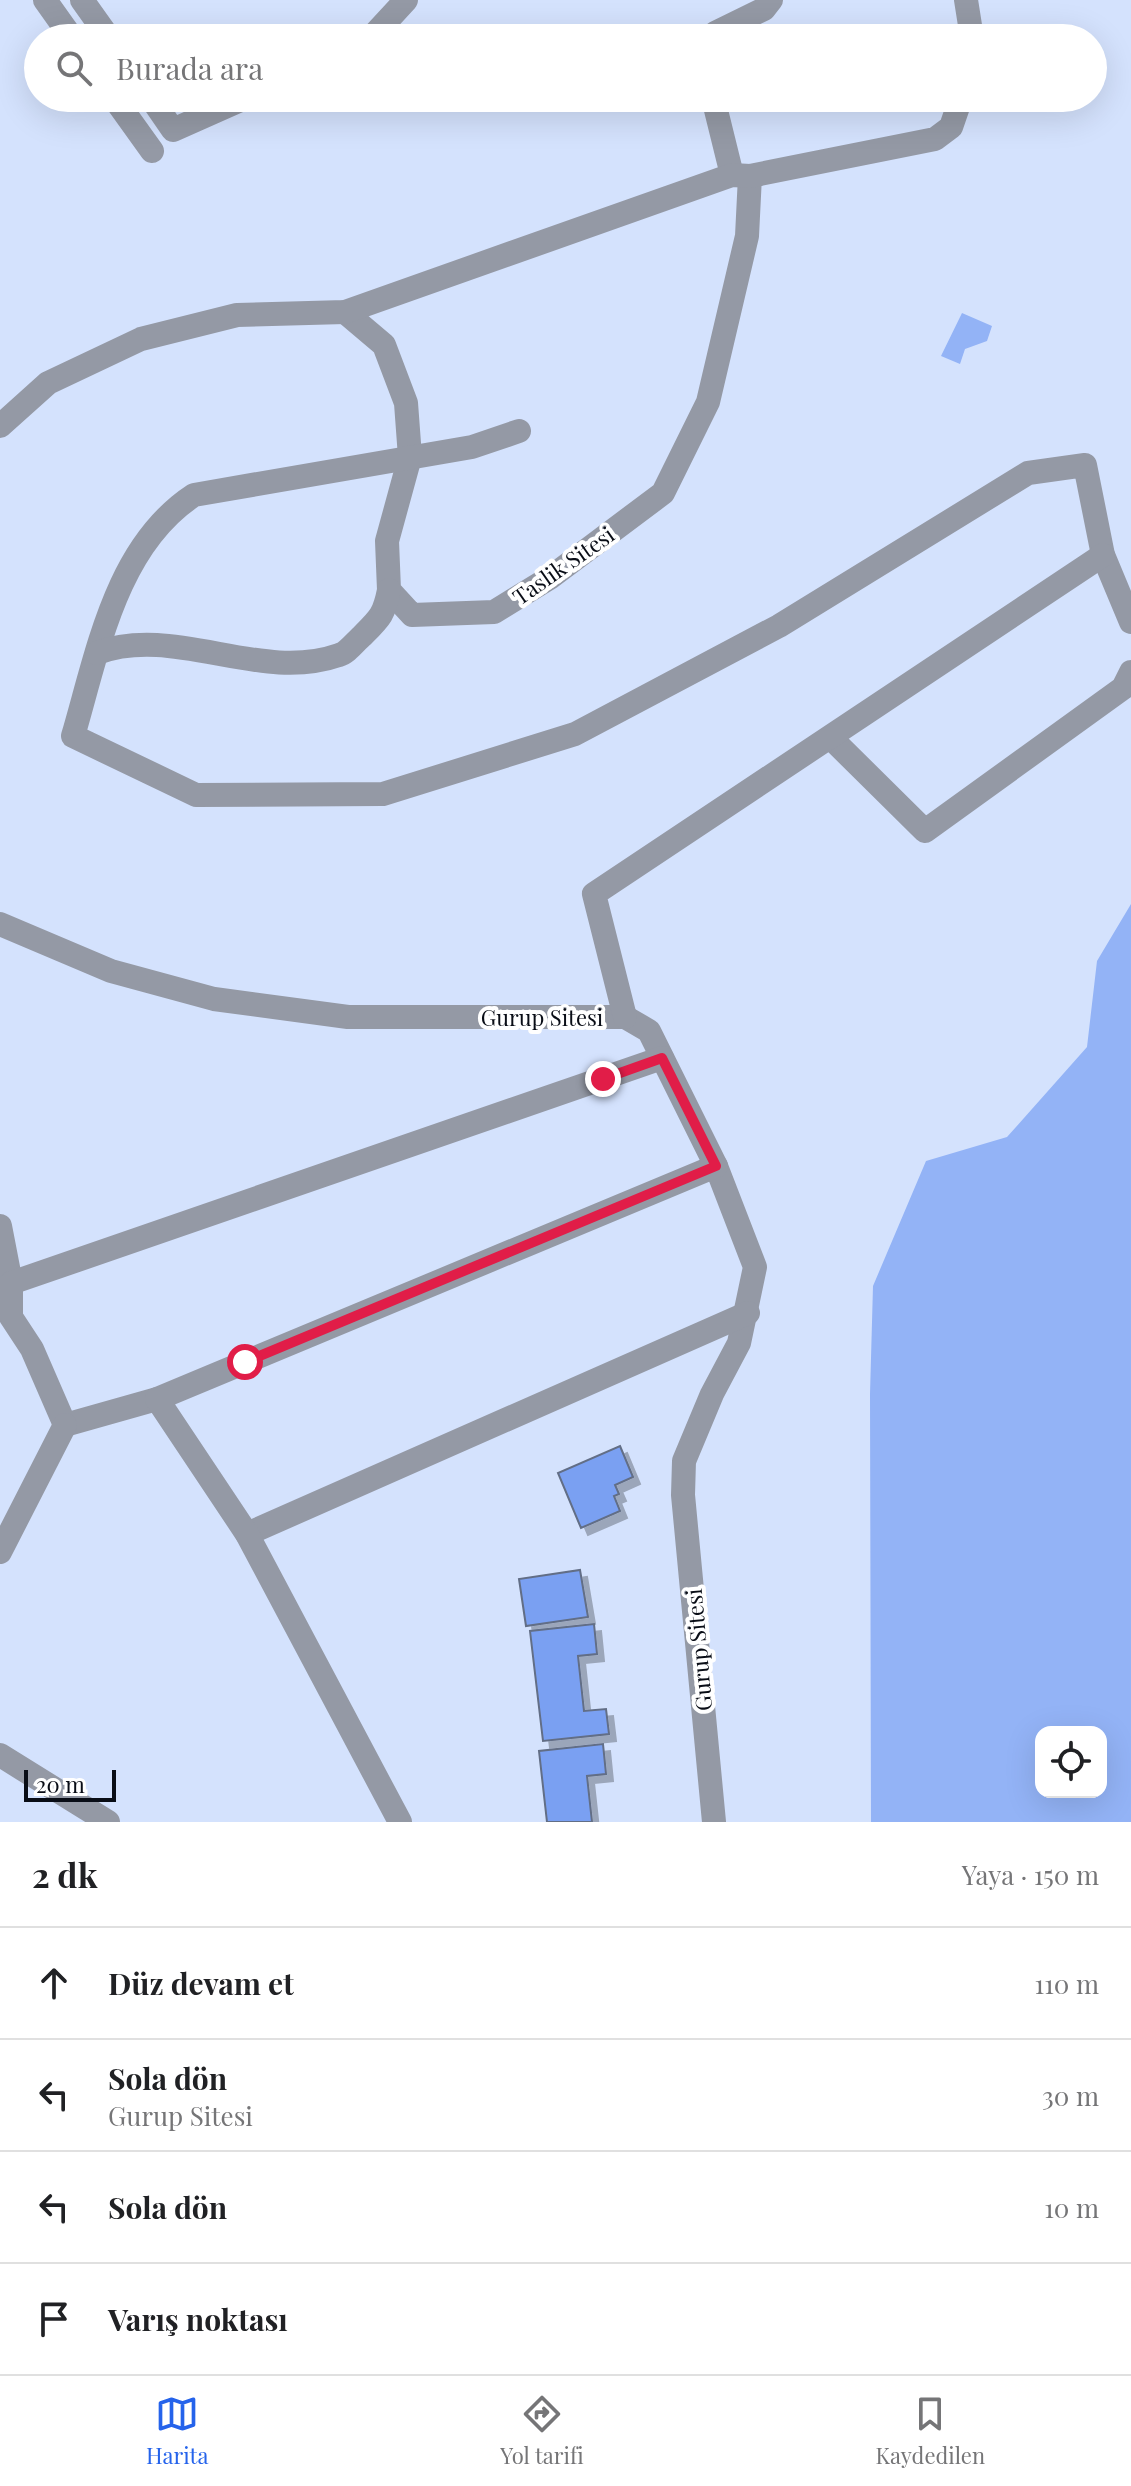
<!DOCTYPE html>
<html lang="tr">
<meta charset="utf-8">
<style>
:root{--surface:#fff;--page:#f2f2f2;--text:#202124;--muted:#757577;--line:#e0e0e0;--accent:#2563eb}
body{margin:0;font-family:"Playfair Display",serif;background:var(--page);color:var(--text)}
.controls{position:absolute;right:24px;bottom:24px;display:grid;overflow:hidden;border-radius:16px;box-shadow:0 8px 32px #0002}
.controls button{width:72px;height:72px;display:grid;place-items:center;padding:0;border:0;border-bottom:2px solid var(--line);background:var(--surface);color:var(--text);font:40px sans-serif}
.scale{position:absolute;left:24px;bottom:20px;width:92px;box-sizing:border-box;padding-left:8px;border:4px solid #090d16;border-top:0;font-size:22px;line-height:28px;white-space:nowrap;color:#090d16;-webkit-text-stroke:6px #fff;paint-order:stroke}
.stop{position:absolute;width:24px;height:24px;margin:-18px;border:6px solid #e11d48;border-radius:50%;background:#fff}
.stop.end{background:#e11d48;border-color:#fff;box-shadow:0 2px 8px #0008}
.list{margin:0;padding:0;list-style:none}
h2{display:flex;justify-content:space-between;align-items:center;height:104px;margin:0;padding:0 32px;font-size:34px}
h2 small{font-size:26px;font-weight:400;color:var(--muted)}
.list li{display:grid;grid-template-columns:52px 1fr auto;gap:24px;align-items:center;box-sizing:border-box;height:112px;padding:0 32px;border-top:2px solid var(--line)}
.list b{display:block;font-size:30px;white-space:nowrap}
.list p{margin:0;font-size:26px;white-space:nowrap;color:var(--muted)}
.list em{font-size:26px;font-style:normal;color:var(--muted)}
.icon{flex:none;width:44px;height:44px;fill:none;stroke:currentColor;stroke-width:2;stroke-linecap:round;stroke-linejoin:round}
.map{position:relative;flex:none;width:1131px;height:1822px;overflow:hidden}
.search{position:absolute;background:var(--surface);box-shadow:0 8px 32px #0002;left:24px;right:24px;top:24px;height:88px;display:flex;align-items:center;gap:20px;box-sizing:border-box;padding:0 28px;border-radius:44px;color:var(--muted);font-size:30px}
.sheet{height:552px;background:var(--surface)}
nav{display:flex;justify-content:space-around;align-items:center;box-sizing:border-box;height:112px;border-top:2px solid var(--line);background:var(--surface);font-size:22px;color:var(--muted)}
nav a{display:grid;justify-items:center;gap:4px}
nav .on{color:var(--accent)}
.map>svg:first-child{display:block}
.water{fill:#93b3f6;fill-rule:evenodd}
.building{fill:#7aa0f2;stroke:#626e86;stroke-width:2;filter:url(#shadow)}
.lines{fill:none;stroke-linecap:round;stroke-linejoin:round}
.minor{stroke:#9499a5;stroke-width:24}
.route{stroke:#e11d48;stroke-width:10}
.labels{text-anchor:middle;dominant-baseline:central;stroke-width:8;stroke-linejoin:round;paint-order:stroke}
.street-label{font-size:22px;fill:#090d16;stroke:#fff}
</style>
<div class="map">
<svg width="1131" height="1822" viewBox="0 0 1131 1822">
<defs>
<filter id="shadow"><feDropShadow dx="7" dy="7" stdDeviation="0" flood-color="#0004"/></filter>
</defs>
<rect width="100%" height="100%" fill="#d4e2fd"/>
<!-- water -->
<g class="water">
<path d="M962,313L992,326L987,341L965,349L960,364L941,356Z"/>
<path d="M1131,904V1822H871L870,1394L873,1286L926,1161L1007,1137L1087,1047L1097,961ZM1041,1732H1101V1792H1041Z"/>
</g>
<!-- building -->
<g class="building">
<path d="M620,1446L633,1477L615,1485L619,1494L614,1496L620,1511L581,1528L558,1473Z"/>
<path d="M580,1570L588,1617L526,1626L519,1579Z"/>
<path d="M594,1624L597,1654L578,1656L584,1711L606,1709L609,1734L543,1741L530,1631Z"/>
<path d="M603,1744L606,1774L587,1776L592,1822H547L539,1751Z"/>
</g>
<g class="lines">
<!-- minor -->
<g class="minor">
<path d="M45,0L72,38"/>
<path d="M82,0L109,38"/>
<path d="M966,0L972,38"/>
<path d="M371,38L406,0"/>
<path d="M712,38L715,33L764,9L771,0"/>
<path d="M114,98L152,151"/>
<path d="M151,98L173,130L245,98"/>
<path d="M713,98L732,175"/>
<path d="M345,312L384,345L406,403L410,457L387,541L389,590L412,615L494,612L551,577L663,493L708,402L747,236L750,176"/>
<path d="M0,426L48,383L141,339L237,315L345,312L732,175L750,176L935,139L951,127L961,98"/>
<path d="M519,431L472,447L194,495C116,546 98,651 73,736L196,795L383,794L575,734L779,626L1028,473L1085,465L1103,555L1131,622"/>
<path d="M97,653C175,624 260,683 339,655C347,653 355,642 362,636C380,618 384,615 389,590"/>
<path d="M832,739L925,831L1123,688L1131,672"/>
<path d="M0,924L111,971L214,999L348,1017H625L649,1031L716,1166L755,1267L739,1343L712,1394L684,1461L683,1495L714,1822"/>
<path d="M625,1017L594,894L1103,555"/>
<path d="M0,1226L11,1283"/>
<path d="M157,1399L65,1425L32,1349L11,1317V1283L662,1058"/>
<path d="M247,1534L748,1313"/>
<path d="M0,1552L65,1425"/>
<path d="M0,1755L108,1822"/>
<path d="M400,1822L247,1534L157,1399L716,1166"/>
</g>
</g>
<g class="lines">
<!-- route -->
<path class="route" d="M245,1362L716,1166L662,1058L603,1079"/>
</g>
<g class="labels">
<!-- street labels -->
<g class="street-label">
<text transform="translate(563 565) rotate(-35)">Taslik Sitesi</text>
<text x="542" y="1017">Gurup Sitesi</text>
<text transform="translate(698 1650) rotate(-95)">Gurup Sitesi</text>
</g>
</g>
</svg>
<div class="controls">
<button><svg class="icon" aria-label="locate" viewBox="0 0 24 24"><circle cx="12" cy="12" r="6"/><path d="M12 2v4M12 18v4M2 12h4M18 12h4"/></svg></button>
</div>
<div class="scale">20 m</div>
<div class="stop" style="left:245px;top:1362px"></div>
<div class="stop end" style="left:603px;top:1079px"></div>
<div class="search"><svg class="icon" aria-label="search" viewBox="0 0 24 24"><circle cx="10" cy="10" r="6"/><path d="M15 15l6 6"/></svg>Burada ara</div>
</div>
<section class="sheet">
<h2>2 dk<small>Yaya · 150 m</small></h2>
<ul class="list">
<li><svg class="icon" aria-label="ahead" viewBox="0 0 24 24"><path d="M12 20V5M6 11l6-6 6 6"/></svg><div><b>Düz devam et</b></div><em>110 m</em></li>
<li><svg class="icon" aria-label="left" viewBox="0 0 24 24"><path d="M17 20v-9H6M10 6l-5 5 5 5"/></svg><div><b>Sola dön</b><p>Gurup Sitesi</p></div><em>30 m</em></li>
<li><svg class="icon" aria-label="left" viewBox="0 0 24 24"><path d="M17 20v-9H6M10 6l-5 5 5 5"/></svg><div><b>Sola dön</b></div><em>10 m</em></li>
<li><svg class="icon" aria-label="arrive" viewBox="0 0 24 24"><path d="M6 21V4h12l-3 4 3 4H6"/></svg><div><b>Varış noktası</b></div></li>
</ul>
</section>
<nav>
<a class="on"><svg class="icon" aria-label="map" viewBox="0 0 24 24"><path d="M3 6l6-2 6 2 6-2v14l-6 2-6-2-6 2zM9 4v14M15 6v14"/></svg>Harita</a>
<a><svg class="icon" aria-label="directions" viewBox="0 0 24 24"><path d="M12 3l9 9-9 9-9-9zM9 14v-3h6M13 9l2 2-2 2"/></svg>Yol tarifi</a>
<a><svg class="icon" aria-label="saved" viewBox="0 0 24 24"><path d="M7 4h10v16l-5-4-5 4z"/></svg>Kaydedilen</a>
</nav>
